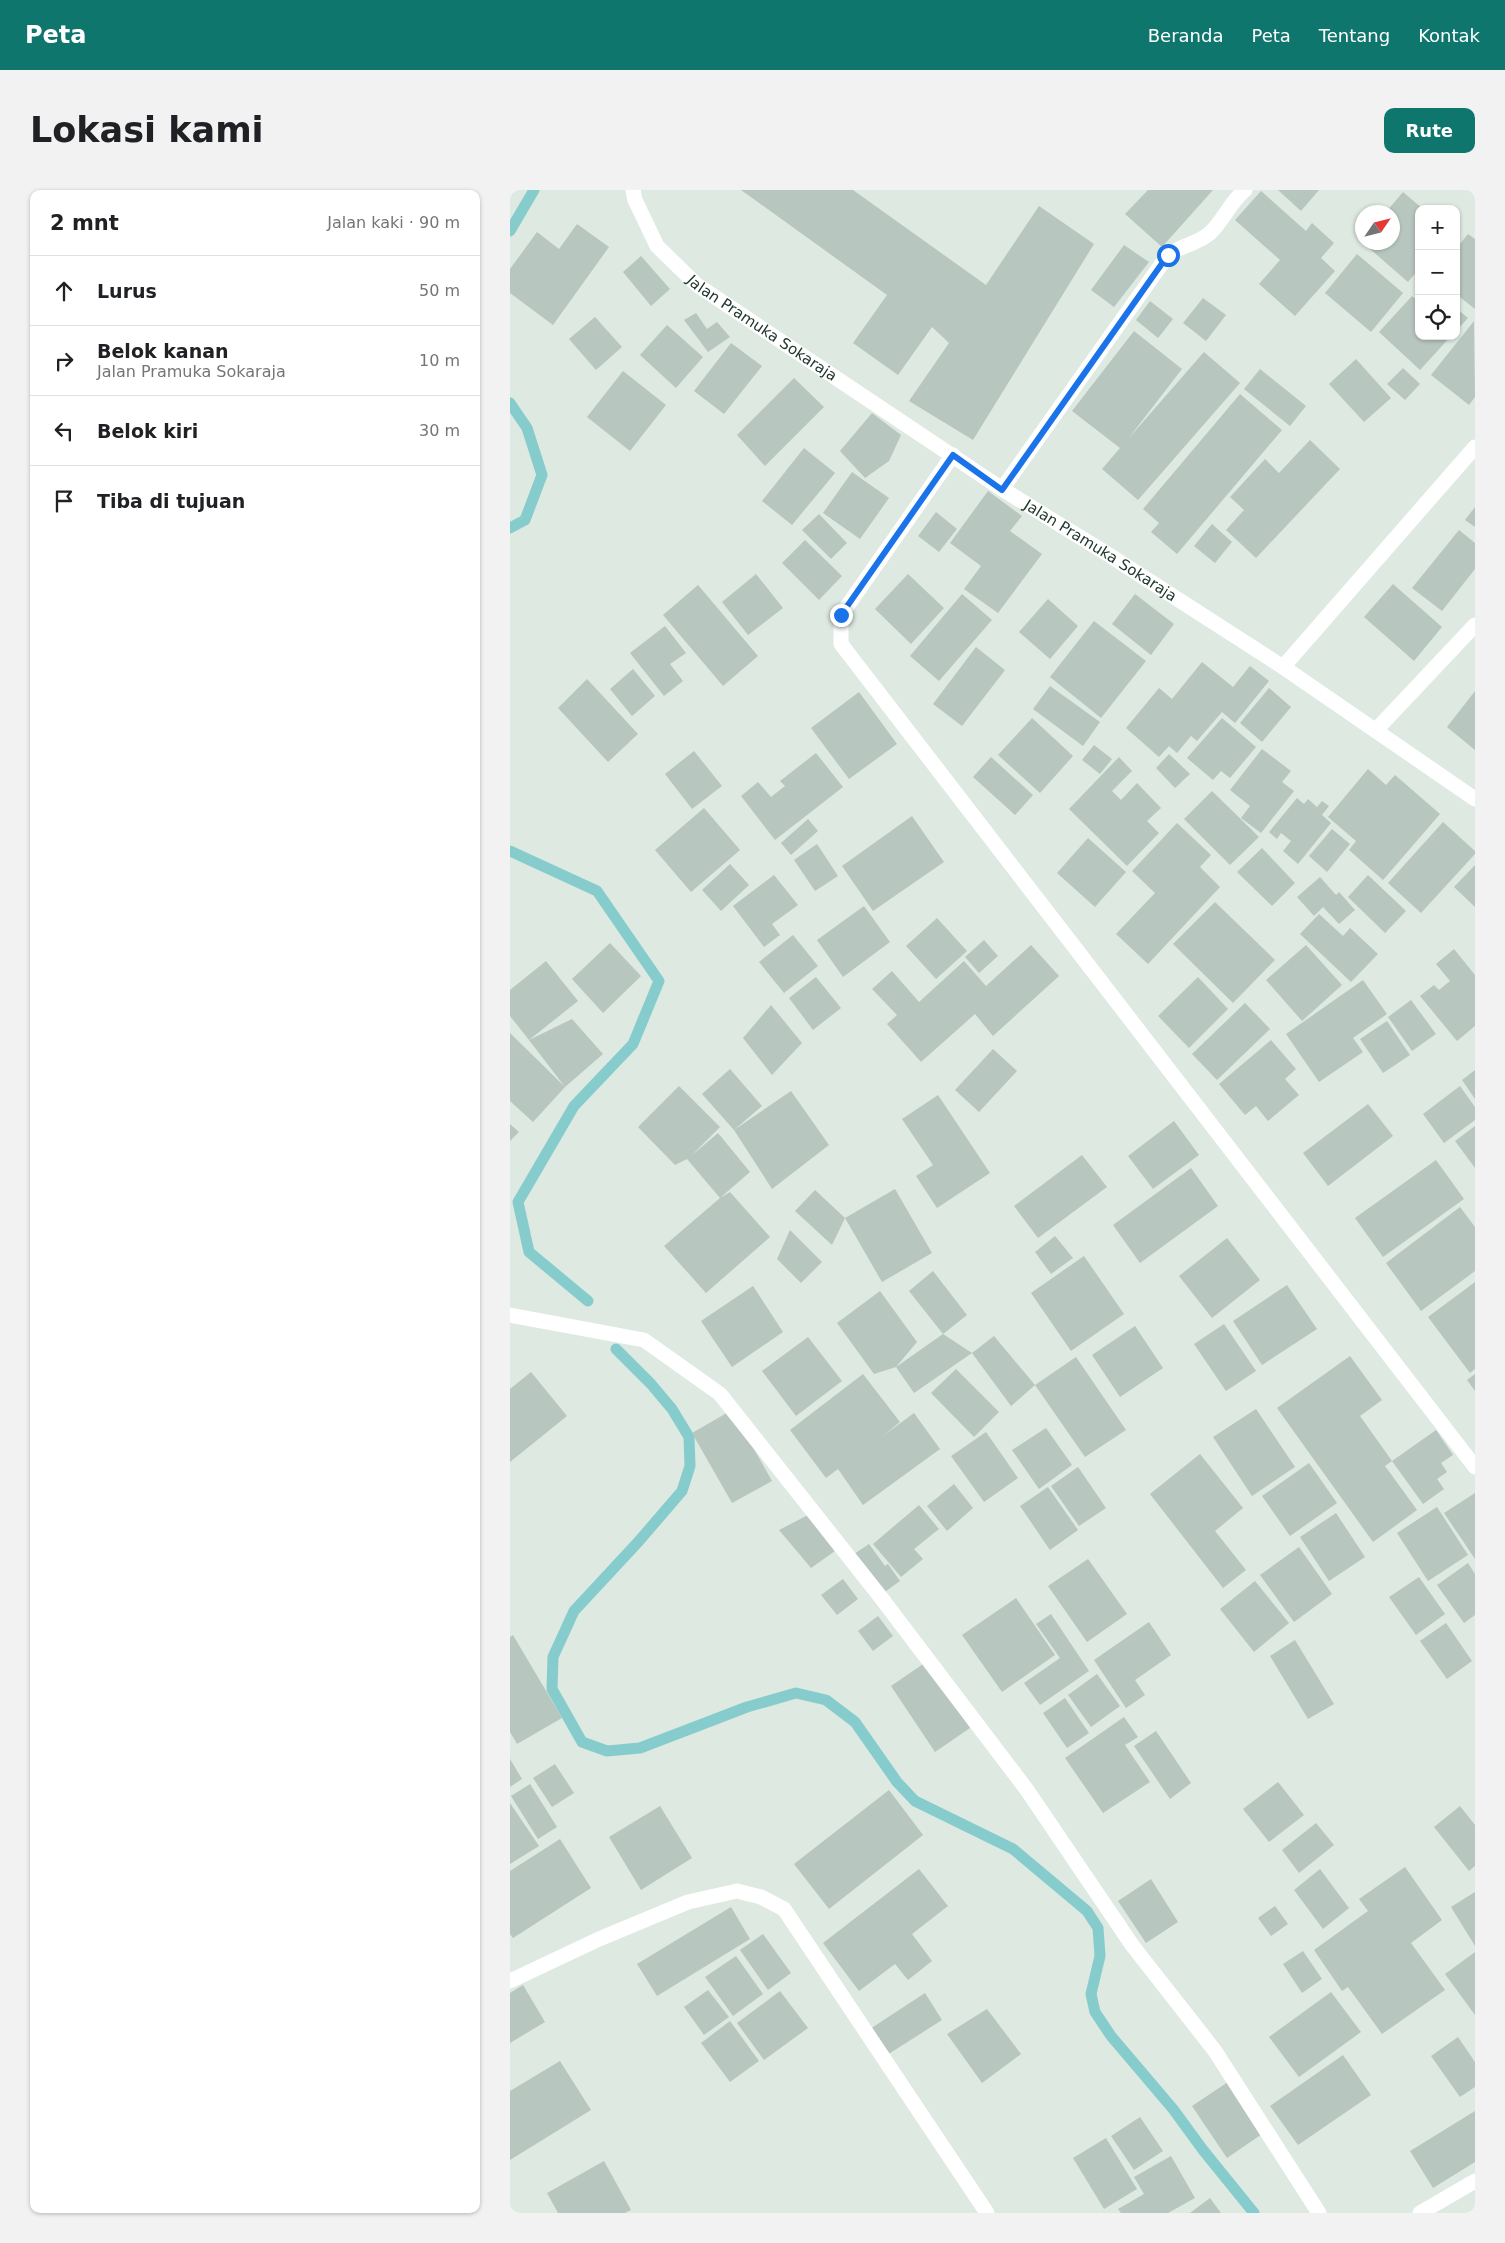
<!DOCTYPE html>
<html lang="id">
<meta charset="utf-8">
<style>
:root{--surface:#fff;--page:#f2f2f2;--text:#202124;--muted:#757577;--line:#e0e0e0;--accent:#0f766e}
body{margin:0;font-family:"DejaVu Sans",sans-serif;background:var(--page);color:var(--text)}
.controls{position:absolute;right:15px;top:15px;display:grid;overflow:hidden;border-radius:10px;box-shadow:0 1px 4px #0004}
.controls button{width:45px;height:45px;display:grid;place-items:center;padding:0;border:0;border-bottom:1px solid var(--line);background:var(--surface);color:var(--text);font:25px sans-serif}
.compass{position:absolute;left:845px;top:15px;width:45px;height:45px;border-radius:50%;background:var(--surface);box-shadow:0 1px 4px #0004;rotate:55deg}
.stop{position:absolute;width:15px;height:15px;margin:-11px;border:4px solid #1a73e8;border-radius:50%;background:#fff}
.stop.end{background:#1a73e8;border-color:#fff;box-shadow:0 1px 5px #0008}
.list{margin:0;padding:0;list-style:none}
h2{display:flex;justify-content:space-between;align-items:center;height:65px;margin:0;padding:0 20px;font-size:21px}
h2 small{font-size:16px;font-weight:400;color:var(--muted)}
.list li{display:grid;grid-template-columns:32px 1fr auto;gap:15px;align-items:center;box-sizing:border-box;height:70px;padding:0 20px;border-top:1px solid var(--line)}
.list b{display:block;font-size:19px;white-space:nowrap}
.list p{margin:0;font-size:16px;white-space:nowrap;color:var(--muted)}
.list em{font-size:16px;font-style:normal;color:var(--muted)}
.icon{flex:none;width:28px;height:28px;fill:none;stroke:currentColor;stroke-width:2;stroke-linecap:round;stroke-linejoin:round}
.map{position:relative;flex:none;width:965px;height:2023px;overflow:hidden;border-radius:10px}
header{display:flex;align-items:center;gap:30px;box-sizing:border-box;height:70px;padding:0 25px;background:var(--accent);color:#fff}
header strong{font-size:24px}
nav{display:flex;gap:28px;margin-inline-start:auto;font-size:18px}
.intro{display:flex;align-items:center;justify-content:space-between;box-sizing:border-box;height:120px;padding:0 30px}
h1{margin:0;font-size:35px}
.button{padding:12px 22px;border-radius:10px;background:var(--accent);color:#fff;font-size:18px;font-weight:700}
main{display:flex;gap:30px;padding:0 30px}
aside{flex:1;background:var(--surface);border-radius:10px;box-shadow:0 1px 4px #0004}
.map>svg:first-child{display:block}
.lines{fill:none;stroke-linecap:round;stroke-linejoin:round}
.stream{stroke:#87cccd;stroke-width:11}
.building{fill:#b7c6be}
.minor{stroke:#fff;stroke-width:15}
.route{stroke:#1a73e8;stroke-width:6}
.labels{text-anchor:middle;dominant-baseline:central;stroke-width:5;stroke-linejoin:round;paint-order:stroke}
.street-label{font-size:15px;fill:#20382e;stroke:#eef6f1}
</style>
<header>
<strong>Peta</strong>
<nav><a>Beranda</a><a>Peta</a><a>Tentang</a><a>Kontak</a></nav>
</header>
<div class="intro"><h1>Lokasi kami</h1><a class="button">Rute</a></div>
<main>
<aside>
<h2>2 mnt<small>Jalan kaki · 90 m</small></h2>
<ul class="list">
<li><svg class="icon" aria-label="ahead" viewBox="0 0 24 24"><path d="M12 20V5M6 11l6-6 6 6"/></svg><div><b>Lurus</b></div><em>50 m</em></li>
<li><svg class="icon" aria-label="right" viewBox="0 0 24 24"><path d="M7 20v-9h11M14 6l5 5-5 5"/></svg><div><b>Belok kanan</b><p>Jalan Pramuka Sokaraja</p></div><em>10 m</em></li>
<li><svg class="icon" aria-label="left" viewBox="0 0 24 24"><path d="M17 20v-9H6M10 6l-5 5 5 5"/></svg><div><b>Belok kiri</b></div><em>30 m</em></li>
<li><svg class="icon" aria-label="arrive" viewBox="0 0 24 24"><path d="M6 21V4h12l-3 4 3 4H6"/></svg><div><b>Tiba di tujuan</b></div></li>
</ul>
</aside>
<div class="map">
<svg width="965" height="2023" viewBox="0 0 965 2023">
<rect width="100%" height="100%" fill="#dee9e2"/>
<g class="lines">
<!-- stream -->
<g class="stream">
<path d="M0,41L24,0"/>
<path d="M0,213L17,238L32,285L15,330L0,338"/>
<path d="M0,661L87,701L149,791L123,854L64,916L8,1012L19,1062L78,1111"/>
<path d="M106,1159L141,1194L162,1219L179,1247L180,1276L172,1301L129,1351L64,1421L43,1467L42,1499L72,1552L97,1561L130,1558L237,1517L286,1503L316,1510L345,1532L387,1592L405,1611L503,1659L577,1721L588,1738L590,1766L581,1804L585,1822L601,1846L663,1919L693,1960L744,2023"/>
</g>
</g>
<!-- building -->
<g class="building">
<path d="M231,0H343L476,95L529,16L584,54L463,250L399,211L439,153L422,137L388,185L343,153L377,105Z"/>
<path d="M638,0H703L652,57L615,24Z"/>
<path d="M768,0H809L791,21Z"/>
<path d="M751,1L796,41L802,33L824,53L811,68L825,81L785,126L749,94L770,70L725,30Z"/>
<path d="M893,2L913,19H909V79L898,92L852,52H882V22H876Z"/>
<path d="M67,34L99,57L43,135L0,103V79L27,42L49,59Z"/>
<path d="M958,44L965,49V119L946,104V59Z"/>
<path d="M614,55L639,72L604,117L581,100Z"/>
<path d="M847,64L893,103L861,142L815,103Z"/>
<path d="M131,66L160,99L141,116L113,82Z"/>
<path d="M902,106L909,112V146H941L910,180L869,142Z"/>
<path d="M693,108L716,125L696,151L673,133Z"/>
<path d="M640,111L663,129L648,148L626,130Z"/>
<path d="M946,118L958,128L946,141Z"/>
<path d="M186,123L197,139L207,132L220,147L198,162L174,130Z"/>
<path d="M85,127L112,157L86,180L59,149Z"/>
<path d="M964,131L965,207L959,215L921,185Z"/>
<path d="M157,135L193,167L166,198L130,165Z"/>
<path d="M624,141L672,179L618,249L694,162L730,193L628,310L592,279L610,258L562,221Z"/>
<path d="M221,153L252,176L214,224L184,201Z"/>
<path d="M846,169L881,208L854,232L819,194Z"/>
<path d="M893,178L910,194L895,210L877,194Z"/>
<path d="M750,179L796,216L780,236L734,199Z"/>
<path d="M113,181L156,215L120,261L77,227Z"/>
<path d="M284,188L314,217L255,276L227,245Z"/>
<path d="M730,204L772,240L667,364L641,342L649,333L633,319Z"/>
<path d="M362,223L391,245L379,271L355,288L330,261Z"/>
<path d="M800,250L830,279L746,368L716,340L734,320L720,307L755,269L769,283Z"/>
<path d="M294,258L325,283L282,335L252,311Z"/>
<path d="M342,282L379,308L350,349L313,323Z"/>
<path d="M478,301L512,326L500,341L532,364L488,423L454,399L471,376L440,353Z"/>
<path d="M965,317V337L955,330Z"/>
<path d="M426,322L447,339L429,362L408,346Z"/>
<path d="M309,324L337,353L321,369L292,340Z"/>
<path d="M702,334L722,352L705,373L684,356Z"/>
<path d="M949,340L965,353V379L932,421L902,398Z"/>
<path d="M295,350L332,386L309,410L272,373Z"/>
<path d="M246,384L273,418L238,445L212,412Z"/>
<path d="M398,384L434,418L401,454L365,419Z"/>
<path d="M883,394L932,437L904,471L854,427Z"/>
<path d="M188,395L248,466L213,496L153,425Z"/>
<path d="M452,404L482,430L429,491L400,466Z"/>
<path d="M625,404L664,434L641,465L602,434Z"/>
<path d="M538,409L568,436L540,469L509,442Z"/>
<path d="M584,431L636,471L591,528L540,487Z"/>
<path d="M155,436L176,463L160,474L173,491L154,506L120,463Z"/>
<path d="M466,457L495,480L452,536L423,514Z"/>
<path d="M692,472L723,497L740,476L759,491L725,533L712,522L687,551L681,546L667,563L659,556L649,567L616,538L649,498L662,509Z"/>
<path d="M123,479L145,506L122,526L100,499Z"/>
<path d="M77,489L128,544L98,572L48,518Z"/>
<path d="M540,496L590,532L573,556L523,519Z"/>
<path d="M759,498L781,517L752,552L730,533Z"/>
<path d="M965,501V560L937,537Z"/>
<path d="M349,502L387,554L339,589L301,538Z"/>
<path d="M522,528L563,566L530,603L488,565Z"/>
<path d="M712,528L746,557L720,588L711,581L703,590L677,568Z"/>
<path d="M584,555L602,569L590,584L572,570Z"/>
<path d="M752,559L781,581L772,592L784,601L751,643L731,628L740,616L720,600Z"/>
<path d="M184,561L212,596L182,619L155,584Z"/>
<path d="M306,563L333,597L265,650L231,606L248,592L261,607L275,596L270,591Z"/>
<path d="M659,564L680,584L665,598L646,578Z"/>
<path d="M481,567L523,605L505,625L463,587Z"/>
<path d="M609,567L622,581L602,601L611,610L627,593L651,618L637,631L649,643L617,676L559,619Z"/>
<path d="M858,579L876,595L885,585L930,624L873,690L839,660L846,651L818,627Z"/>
<path d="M702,601L749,647L720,675L674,629Z"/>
<path d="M787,608L794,614L798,609L807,617L812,611L819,616L812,625L821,633L788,674L773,661L781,651L771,643L767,649L759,642Z"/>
<path d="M194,618L230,660L181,702L145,660Z"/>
<path d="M402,626L434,672L363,721L332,676Z"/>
<path d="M298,629L308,641L281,665L271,653Z"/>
<path d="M933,632L965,661V664L911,723L878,693Z"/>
<path d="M667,633L701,665L690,677L710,697L638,774L606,744L645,703L622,681Z"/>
<path d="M822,639L840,654L817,682L799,666Z"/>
<path d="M578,648L616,682L585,717L547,683Z"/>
<path d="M307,654L328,686L305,701L284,670Z"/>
<path d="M752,658L785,693L762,716L727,682Z"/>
<path d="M220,674L239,695L211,721L192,700Z"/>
<path d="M965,675V717L944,697Z"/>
<path d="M264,685L288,715L262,734L270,745L254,757L223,716Z"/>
<path d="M858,685L896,721L875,743L838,707Z"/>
<path d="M810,687L826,705L829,702L845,720L829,734L813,717L804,726L787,707Z"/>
<path d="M705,712L765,770L723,813L663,754Z"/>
<path d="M354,716L380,752L333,787L307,750Z"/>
<path d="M809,724L833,746L840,738L868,764L841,792L790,744Z"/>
<path d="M427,728L457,761L426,789L396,756Z"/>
<path d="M283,745L308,776L274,803L249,772Z"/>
<path d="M474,750L488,766L469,783L455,767Z"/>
<path d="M100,753L131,786L93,823L62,789Z"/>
<path d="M521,755L549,786L483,846L465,824L411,872L377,834L387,825L362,799L382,781L409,812L454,771L476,796Z"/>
<path d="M796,755L832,795L792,831L756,790Z"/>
<path d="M944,759L965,785V836L947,851L910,806L924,795L929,800L940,791L926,774Z"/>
<path d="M36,771L68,811L19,850L0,826V800Z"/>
<path d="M306,787L331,818L303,840L279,808Z"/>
<path d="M688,787L718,819L679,858L648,826Z"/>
<path d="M853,790L877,824L843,848L853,862L809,892L776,844Z"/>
<path d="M901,810L926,844L902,861L878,827Z"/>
<path d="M735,813L760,839L707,890L682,864Z"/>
<path d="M261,815L292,853L262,885L233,848Z"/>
<path d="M62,829L93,864L55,897L23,932L0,911V843L55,897L19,850Z"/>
<path d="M877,831L900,865L873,883L850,849Z"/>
<path d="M761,850L786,879L775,889L789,905L758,931L746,916L735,925L709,894Z"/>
<path d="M483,859L507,881L469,922L445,900Z"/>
<path d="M220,879L252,916L224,940L281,901L319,955L262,999L224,940L192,904Z"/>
<path d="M965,880V909L952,890Z"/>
<path d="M169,896L210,937L181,966L208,943L240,982L210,1008L220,1002L260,1047L196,1103L154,1056L210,1008L177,969L165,975L128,937Z"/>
<path d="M950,896L965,917V930L934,953L913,924Z"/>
<path d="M428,905L480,983L427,1018L406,986L423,975L392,929Z"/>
<path d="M858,914L883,946L818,996L793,963Z"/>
<path d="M664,931L689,965L643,999L618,966Z"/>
<path d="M0,934L9,942L0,951Z"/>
<path d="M965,936V978L945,951Z"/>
<path d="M572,965L597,997L528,1048L504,1016Z"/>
<path d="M926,970L954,1009L873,1067L845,1028Z"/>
<path d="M681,978L708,1016L630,1073L603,1035Z"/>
<path d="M385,999L422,1063L372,1092L335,1028Z"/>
<path d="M305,1000L335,1028L322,1055L285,1021Z"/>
<path d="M950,1017L965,1037V1081L911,1121L876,1073Z"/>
<path d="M280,1040L312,1072L291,1093L267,1069Z"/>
<path d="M545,1046L563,1068L541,1084L525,1062Z"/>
<path d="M717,1048L750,1090L702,1128L669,1086Z"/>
<path d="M574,1066L614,1124L561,1161L521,1103Z"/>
<path d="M423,1081L457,1125L433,1144L399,1101Z"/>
<path d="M965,1092V1179L960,1183L918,1127Z"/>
<path d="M777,1095L807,1139L752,1175L723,1131Z"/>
<path d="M243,1096L273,1142L222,1177L191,1131Z"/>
<path d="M370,1101L407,1152L386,1177L364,1184L327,1133Z"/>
<path d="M714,1134L746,1181L716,1201L684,1154Z"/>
<path d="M625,1136L653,1178L610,1207L582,1165Z"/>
<path d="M433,1144L462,1163L404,1203L386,1177Z"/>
<path d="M484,1146L525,1195L566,1167L616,1240L575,1267L525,1195L501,1216L462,1163Z"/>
<path d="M298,1147L332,1191L286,1226L252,1181Z"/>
<path d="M840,1166L872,1210L850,1226L882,1271L875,1276L907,1320L863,1352L767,1218Z"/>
<path d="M446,1179L489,1222L464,1247L421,1203Z"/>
<path d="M21,1182L57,1226L0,1272V1199Z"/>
<path d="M353,1184L390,1232L373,1246L404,1223L430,1259L353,1315L328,1279L316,1288L280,1240Z"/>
<path d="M965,1184V1201L957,1190Z"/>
<path d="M746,1219L785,1277L742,1306L703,1247Z"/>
<path d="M222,1220L262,1291L222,1313L182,1243Z"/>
<path d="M536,1238L562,1275L529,1299L502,1260Z"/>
<path d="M926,1240L943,1265L931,1273L937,1282L927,1289L934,1299L913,1314L882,1271Z"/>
<path d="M476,1242L508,1288L474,1312L441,1266Z"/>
<path d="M690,1264L733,1318L705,1341L736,1380L713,1398L640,1304Z"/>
<path d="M799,1273L827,1313L780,1346L752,1306Z"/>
<path d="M568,1277L596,1318L569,1336L541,1296Z"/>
<path d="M444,1294L463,1318L437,1341L417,1316Z"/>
<path d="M538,1297L568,1340L540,1360L510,1316Z"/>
<path d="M965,1303V1369L934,1323Z"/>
<path d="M409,1315L429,1339L404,1359L413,1369L391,1387L363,1354Z"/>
<path d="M927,1317L958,1365L918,1391L887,1343Z"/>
<path d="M826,1323L855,1367L819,1391L790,1347Z"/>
<path d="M298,1325L325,1361L301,1378L269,1340Z"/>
<path d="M359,1354L375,1376L378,1374L390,1391L372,1404L344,1364Z"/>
<path d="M789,1357L822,1404L784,1432L750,1385Z"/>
<path d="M578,1369L617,1424L577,1452L538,1396Z"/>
<path d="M958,1373L965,1384V1425L954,1433L927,1395Z"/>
<path d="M909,1387L935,1424L906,1445L879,1407Z"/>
<path d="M333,1389L348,1409L327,1425L311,1405Z"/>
<path d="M745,1391L779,1433L744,1462L710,1419Z"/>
<path d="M506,1408L545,1465L492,1502L452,1445Z"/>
<path d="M541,1424L579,1481L530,1515L514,1493L550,1468L526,1434Z"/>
<path d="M368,1426L383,1446L363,1461L348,1441Z"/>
<path d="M639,1432L661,1465L625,1490L635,1505L616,1518L584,1470Z"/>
<path d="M936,1433L962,1471L937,1489L910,1451Z"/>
<path d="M3,1445L52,1528L7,1554L0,1542V1447Z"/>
<path d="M785,1450L824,1514L798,1529L760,1466Z"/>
<path d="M416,1472L460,1538L425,1562L381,1496Z"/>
<path d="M587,1484L610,1516L581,1537L558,1505Z"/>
<path d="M555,1508L579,1543L557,1558L533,1523Z"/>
<path d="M614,1527L628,1547L615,1555L640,1592L593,1623L555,1568Z"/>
<path d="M646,1541L681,1593L660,1609L624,1556Z"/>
<path d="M0,1569L12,1589L0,1597Z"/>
<path d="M45,1574L64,1603L42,1617L23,1588Z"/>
<path d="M768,1592L794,1625L759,1652L733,1619Z"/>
<path d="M20,1594L47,1637L28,1649L1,1606Z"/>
<path d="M379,1600L413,1645L319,1719L284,1674Z"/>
<path d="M0,1613L29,1656L0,1674Z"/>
<path d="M150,1616L182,1668L131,1700L99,1647Z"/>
<path d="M950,1616L965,1635V1676L959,1681L924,1637Z"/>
<path d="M806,1633L824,1655L789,1683L772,1660Z"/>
<path d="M50,1649L81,1698L3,1748L0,1744V1681Z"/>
<path d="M895,1677L932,1730L901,1753L935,1800L872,1844L838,1797L832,1801L804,1760L858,1721L849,1709Z"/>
<path d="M409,1679L438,1716L402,1744L422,1771L398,1790L385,1774L349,1801L313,1753Z"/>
<path d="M810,1679L839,1718L813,1739L784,1700Z"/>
<path d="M641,1689L668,1732L636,1753L608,1711Z"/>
<path d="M965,1702V1756L941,1717Z"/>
<path d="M765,1716L778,1734L761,1746L748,1728Z"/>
<path d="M221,1717L240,1749L147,1806L127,1774Z"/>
<path d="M253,1744L281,1783L258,1800L230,1760Z"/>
<path d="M793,1761L812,1789L792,1803L773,1774Z"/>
<path d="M965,1762V1825L935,1784Z"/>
<path d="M226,1766L253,1804L223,1826L195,1787Z"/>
<path d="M13,1795L35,1832L0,1853V1803Z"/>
<path d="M198,1800L219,1827L194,1845L174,1817Z"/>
<path d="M270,1801L298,1838L254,1870L227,1833Z"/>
<path d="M821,1802L851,1842L789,1887L759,1847Z"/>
<path d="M415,1803L432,1830L377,1865L360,1839Z"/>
<path d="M477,1819L511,1864L472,1893L437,1844Z"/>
<path d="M220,1831L249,1871L220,1892L191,1853Z"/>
<path d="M948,1847L965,1872V1897L950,1907L921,1866Z"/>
<path d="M833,1865L861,1905L788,1955L760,1916Z"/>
<path d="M50,1871L81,1920L0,1970V1901Z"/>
<path d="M718,1892L752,1944L717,1968L682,1916Z"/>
<path d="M965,1921V1972L923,1998L900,1961Z"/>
<path d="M630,1927L653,1961L624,1980L601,1946Z"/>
<path d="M596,1948L627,1999L594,2019L563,1968Z"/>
<path d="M661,1966L685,2008L658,2023H611L608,2019L634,2004L624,1987Z"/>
<path d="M94,1971L121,2020L115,2023H48L37,2003Z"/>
<path d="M700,2008L711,2023H680Z"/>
</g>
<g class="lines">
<!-- minor -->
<g class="minor">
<path id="s1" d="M123,0L125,10L147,56L187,95L492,299L599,365L773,477L965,609"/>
<path d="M443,265L331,425V454L965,1277"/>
<path d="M492,299L658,65C671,55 688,54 700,43C714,30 720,12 735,0"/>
<path d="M773,477L965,257"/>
<path d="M866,540L965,435"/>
<path d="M0,1125L134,1150L210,1204L369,1405L517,1600L622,1755L705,1861L809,2023"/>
<path d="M0,1791L89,1749L178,1712L227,1701L251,1707L274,1719L477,2023"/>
<path d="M910,2023L965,1991"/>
</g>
</g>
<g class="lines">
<!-- route -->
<path class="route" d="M331,425L443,265L492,300L658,65"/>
</g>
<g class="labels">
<!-- street labels -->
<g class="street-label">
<text stroke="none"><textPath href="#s1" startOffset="195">Jalan Pramuka Sokaraja</textPath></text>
<text stroke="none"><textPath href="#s1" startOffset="600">Jalan Pramuka Sokaraja</textPath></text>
</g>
</g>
</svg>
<div class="controls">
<button>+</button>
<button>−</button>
<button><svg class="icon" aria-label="locate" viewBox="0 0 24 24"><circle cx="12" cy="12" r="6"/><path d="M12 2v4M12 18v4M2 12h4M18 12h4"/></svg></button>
</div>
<svg class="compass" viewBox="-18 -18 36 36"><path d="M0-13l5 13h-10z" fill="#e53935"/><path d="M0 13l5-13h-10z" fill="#757577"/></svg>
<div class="stop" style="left:658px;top:65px"></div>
<div class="stop end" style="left:331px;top:425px"></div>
</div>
</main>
